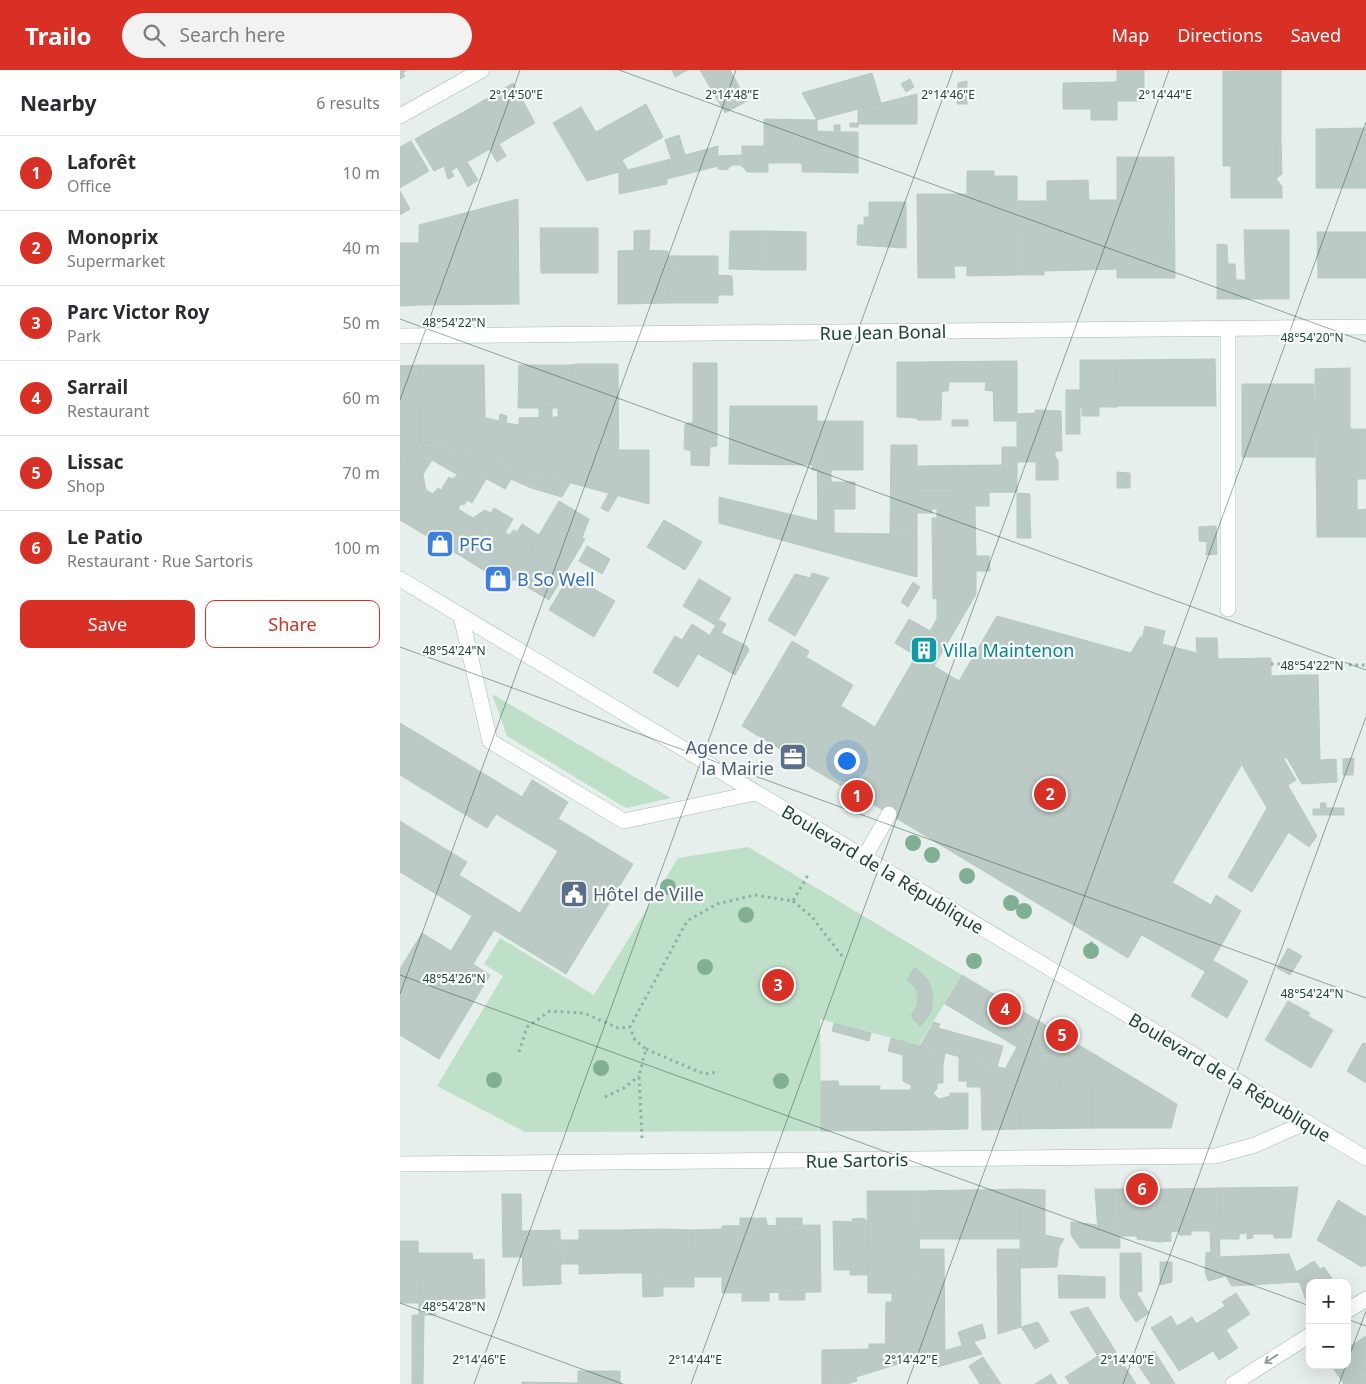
<!DOCTYPE html>
<meta charset="utf-8">
<style>
:root{--surface:#fff;--page:#f2f2f3;--text:#2b2b33;--muted:#7c7c81;--line:#e1e1e2;--accent:#d93025}
body{margin:0;font-family:"Noto Sans",sans-serif;background:var(--page);color:var(--text)}
.controls{position:absolute;right:15px;bottom:15px;display:grid;overflow:hidden;border-radius:10px;box-shadow:0 5px 20px #0002}
.controls button{width:45px;height:45px;display:grid;place-items:center;padding:0;border:0;border-bottom:1px solid var(--line);background:var(--surface);color:var(--text);font:25px sans-serif}
.you{position:absolute;left:446px;top:690px;width:18px;height:18px;margin:-12px;border:4px solid #fff;border-radius:50%;background:#1a73e8;box-shadow:0 0 0 8px #1a73e833}
.badge{display:grid;place-items:center;width:32px;height:32px;border-radius:50%;background:var(--accent);color:#fff;font-size:16px;font-weight:700}
.pin{position:absolute;translate:-50% -50%;border:2px solid #fff;box-shadow:0 1px 5px #0006}
.list{margin:0;padding:0;list-style:none}
h2{display:flex;justify-content:space-between;align-items:center;height:65px;margin:0;padding:0 20px;font-size:21px}
h2 small{font-size:16px;font-weight:400;color:var(--muted)}
.list li{display:grid;grid-template-columns:32px 1fr auto;gap:15px;align-items:center;box-sizing:border-box;height:75px;padding:0 20px;border-top:1px solid var(--line)}
.list b{display:block;font-size:19px;white-space:nowrap}
.list p{margin:0;font-size:16px;white-space:nowrap;color:var(--muted)}
.list em{font-size:16px;font-style:normal;color:var(--muted)}
.actions{display:flex;gap:10px;padding:15px 20px}
.actions a{flex:1;padding:11px 0;border:1px solid var(--accent);border-radius:10px;text-align:center;font-size:18px;color:var(--accent)}
.actions .main{background:var(--accent);color:#fff}
.icon{flex:none;width:28px;height:28px;fill:none;stroke:currentColor;stroke-width:2;stroke-linecap:round;stroke-linejoin:round}
.map{position:relative;flex:none;width:966px;height:1314px;overflow:hidden}
header{display:flex;align-items:center;gap:30px;box-sizing:border-box;height:70px;padding:0 25px;background:var(--accent);color:#fff}
header strong{font-size:24px}
nav{display:flex;gap:28px;margin-inline-start:auto;font-size:18px}
.search{width:350px;height:45px;background:var(--page);display:flex;align-items:center;gap:12px;box-sizing:border-box;padding:0 18px;border-radius:28px;color:var(--muted);font-size:19px}
main{display:flex}
aside{flex:1;background:var(--surface)}
.map>svg:first-child{display:block}
.green{fill:#bfe0c8}
.building{fill:#bbcac4;stroke:#b8c9c2;fill-rule:evenodd}
.lines{fill:none;stroke-linecap:round;stroke-linejoin:round}
.lane-casing{stroke:#a8b8b2;stroke-width:16}
.street-casing{stroke:#a8b8b2;stroke-width:16}
.secondary-casing{stroke:#a4bbb3;stroke-width:16}
.path{stroke:#86b3a5;stroke-width:3;stroke-dasharray:2.5 4;stroke-linecap:butt}
.lane{stroke:#fff;stroke-width:15}
.street{stroke:#fff;stroke-width:15}
.secondary{stroke:#fff;stroke-width:15}
.tree{fill:#80af93}
.oneway{stroke:#92a09c}
.ticks{fill:none;stroke:#24423a;stroke-width:1;stroke-opacity:0.45}
.labels{text-anchor:middle;dominant-baseline:central;stroke-width:4.5;stroke-linejoin:round;paint-order:stroke}
.street-label{font-size:18px;fill:#24423a;stroke:#f7fbf9}
.shop-label{font-size:18px;fill:#366cbe;stroke:#f7fbf9;text-anchor:start}
.culture-label{font-size:18px;fill:#0d838f;stroke:#f7fbf9;text-anchor:start}
.service-label{font-size:18px;fill:#4e5e75;stroke:#f7fbf9;text-anchor:end}
.ticks-label{font-size:12px;text-anchor:middle;fill:#24423a;stroke:#f7fbf9;stroke-width:4.5;stroke-linejoin:round;paint-order:stroke}
</style>
<header>
<strong>Trailo</strong>
<div class="search"><svg class="icon" aria-label="search" viewBox="0 0 24 24"><circle cx="10" cy="10" r="6"/><path d="M15 15l6 6"/></svg>Search here</div>
<nav><a>Map</a><a>Directions</a><a>Saved</a></nav>
</header>
<main>
<aside>
<h2>Nearby<small>6 results</small></h2>
<ul class="list">
<li><span class="badge">1</span><div><b>Laforêt</b><p>Office</p></div><em>10 m</em></li>
<li><span class="badge">2</span><div><b>Monoprix</b><p>Supermarket</p></div><em>40 m</em></li>
<li><span class="badge">3</span><div><b>Parc Victor Roy</b><p>Park</p></div><em>50 m</em></li>
<li><span class="badge">4</span><div><b>Sarrail</b><p>Restaurant</p></div><em>60 m</em></li>
<li><span class="badge">5</span><div><b>Lissac</b><p>Shop</p></div><em>70 m</em></li>
<li><span class="badge">6</span><div><b>Le Patio</b><p>Restaurant · Rue Sartoris</p></div><em>100 m</em></li>
</ul>
<div class="actions"><a class="main">Save</a><a>Share</a></div>
</aside>
<div class="map">
<svg width="966" height="1314" viewBox="0 0 966 1314">
<rect width="100%" height="100%" fill="#e6efeb"/>
<!-- green -->
<g class="green">
<path d="M92,624L271,728L226,738L107,666Z"/>
<path d="M348,777L562,905L519,975L420,949L421,1061L125,1062L37,1016L103,906L84,894L100,868L194,925L278,788Z"/>
</g>
<!-- building -->
<g class="building">
<path d="M0,0H7L3,3L5,6L0,9Z"/>
<path d="M272,0H288L275,7Z"/>
<path d="M300,0H330L347,31L325,43Z"/>
<rect x="717" y="0" width="27" height="31"/>
<path d="M875,0V10L881,17V71L876,77V109L882,116V128H831V96H823V1Z"/>
<path d="M875,0H881V17L875,10Z"/>
<path d="M472,3L481,33L417,50L402,23Z"/>
<path d="M510,9L514,17L506,22L501,14Z"/>
<path d="M567,11V34H557L558,13Z"/>
<path d="M717,12V50H691V39H663V13Z"/>
<path d="M113,13L135,53L99,74L106,86L97,92L67,40Z"/>
<path d="M517,24V54H458V39Z"/>
<path d="M246,34L263,67L215,94L196,62Z"/>
<path d="M181,37L215,94L219,102L187,111L153,53Z"/>
<path d="M67,40L90,79L67,92L78,110L68,117L57,97L51,101L54,106L48,109L44,96L34,101L15,69Z"/>
<path d="M364,49L417,50V76H364Z"/>
<rect x="450" y="53" width="8" height="4"/>
<path d="M434,55H440V62H458V103L417,102V61L434,62Z"/>
<path d="M966,58V118H916V59Z"/>
<path d="M279,65L285,85L271,88L265,70Z"/>
<path d="M11,71L29,101L0,118V77Z"/>
<path d="M881,71L882,104L876,109V77Z"/>
<path d="M318,76V96L267,109V90Z"/>
<path d="M342,76H368V102H347L341,95H332L327,100L318,99V86L342,85Z"/>
<path d="M368,76H417V102H402V93H368Z"/>
<path d="M717,87H774L775,208H717Z"/>
<path d="M222,90L228,100L219,102L215,94Z"/>
<path d="M267,90V114L219,124V102Z"/>
<path d="M567,101H594V106H617V205L567,206Z"/>
<path d="M688,110L689,130H717V199L644,201V205H617L618,131H647V111Z"/>
<path d="M0,121L10,139L0,145Z"/>
<path d="M517,124H567V196H554L555,208H518Z"/>
<path d="M118,129L119,234L19,235V155Z"/>
<path d="M469,132H506V178L457,175L458,155H464V147H469Z"/>
<path d="M140,158H198V203H141Z"/>
<path d="M250,160L249,180L234,181V161Z"/>
<path d="M844,160H889V229H846Z"/>
<path d="M330,161H368L367,200L329,199Z"/>
<path d="M368,161L406,162V200H367Z"/>
<path d="M917,162H966V208H918Z"/>
<path d="M0,173H19V235L0,236Z"/>
<path d="M817,174L827,175L828,194H835L836,210H845L846,229H817Z"/>
<path d="M239,180L268,181V203H258V194H239Z"/>
<path d="M239,180V194H258V203H268L269,233L218,234V181Z"/>
<rect x="268" y="186" width="11" height="9"/>
<path d="M279,186H318V233H269L268,195H279Z"/>
<path d="M318,205L332,206L333,225H318Z"/>
<path d="M815,289L816,336H717L716,290Z"/>
<path d="M680,290H716L717,337H699V346H682V337L680,338Z"/>
<path d="M617,291V351H594L593,312H542L541,350H517V292Z"/>
<path d="M497,292H517V348L497,347Z"/>
<path d="M293,293H317V376L310,377L309,396L291,395V381L284,379L285,354L293,352Z"/>
<path d="M178,294H218L219,426L119,399V348L158,347V338H118L119,295H171L170,338L178,337Z"/>
<path d="M178,294V337L170,338L171,295Z"/>
<path d="M19,295L20,371L0,405V296Z"/>
<path d="M19,295H84L86,390L20,371Z"/>
<path d="M950,298V359H966V409H957V440L966,439V467H917L915,299Z"/>
<path d="M542,312H549L548,321H541Z"/>
<path d="M586,312H593V321L585,320Z"/>
<path d="M842,314H914L915,387H842Z"/>
<rect x="666" y="320" width="14" height="44"/>
<path d="M330,336H417V400H412V395L329,394Z"/>
<rect x="139" y="338" width="13" height="10"/>
<path d="M635,340L661,341L662,381H655V386L658,391V410H636V392H617V344L636,343Z"/>
<path d="M100,344L107,346L106,353L119,355V399L86,390V348L99,351Z"/>
<rect x="552" y="350" width="16" height="6"/>
<path d="M417,351H463V400H431V412H455V439H434V463L490,464L491,375H517V465L498,464V502L418,480Z"/>
<path d="M20,371L78,387L30,468L0,450V405ZM32,390L58,405L52,409L49,407L41,420L38,418L33,424L26,420L23,404Z"/>
<path d="M602,377H617V422L517,423V396L602,395Z"/>
<path d="M219,380H249V434L219,426Z"/>
<path d="M78,387L96,392L72,433L67,430L64,435L61,434L58,439L73,448L85,440L91,443L64,488L30,468Z"/>
<path d="M96,392L118,398L105,419L87,409Z"/>
<path d="M118,398L119,399L170,413L162,427L131,418L111,409Z"/>
<path d="M717,402L730,403V418H717Z"/>
<path d="M589,422V436H575L576,486H589L590,501H576V524L534,596L547,604L471,733L406,695L441,636L475,657L516,586L495,573L509,549L530,561L537,549V528L533,529L532,448H537V439H532V443H517V423Z"/>
<path d="M209,423L218,425L208,442L201,438Z"/>
<path d="M617,423L630,424V446H617Z"/>
<path d="M319,427L418,451V480L319,453Z"/>
<path d="M159,431L189,449L182,468L185,469L149,530L113,509Z"/>
<path d="M94,438L113,449L105,463L110,465L113,460L117,462L122,454L139,465L109,516L64,488Z"/>
<path d="M617,446H630L631,468H617Z"/>
<path d="M264,450L302,472L285,500L247,477Z"/>
<path d="M816,456L817,484L806,485L807,472L799,471V457Z"/>
<path d="M498,464L517,465V507L498,502Z"/>
<path d="M187,476L210,489L202,504L179,491Z"/>
<path d="M412,503L429,508L426,512L410,508Z"/>
<path d="M395,504L426,512L395,566L368,550Z"/>
<path d="M170,505L215,531L194,567L149,540Z"/>
<path d="M299,509L331,528L315,555L283,536Z"/>
<path d="M513,512L520,517L508,537L501,532Z"/>
<path d="M597,546L731,583L740,567L742,568L745,556L765,561L762,574L797,583L796,568H817L818,589L871,588V606L895,605V644H919L920,690L936,689L937,712L902,714L887,688H883L896,710L888,715L859,665L728,888L471,733L547,604L559,611Z"/>
<path d="M319,550L326,554L321,563L347,576L349,580L335,605L298,584Z"/>
<path d="M292,554L309,565L278,617L253,602L275,566L282,570Z"/>
<path d="M392,571L409,581L406,587L453,615L406,695L342,656Z"/>
<path d="M895,605H918L919,644H895Z"/>
<path d="M0,653L233,794L166,904L94,860L73,894L90,905L39,989L0,965V899L22,863L51,881L72,846L0,802V751L67,792L59,805L120,843L158,781L96,744L87,758L0,705Z"/>
<path d="M859,665L902,740L852,822L828,807L867,738L842,695Z"/>
<path d="M954,688L953,705H943V689Z"/>
<path d="M132,710L168,732L158,749L122,727Z"/>
<path d="M920,733H926V738H944V745H913V739H921Z"/>
<path d="M902,740L917,766L909,777L888,762Z"/>
<path d="M773,813L811,835L816,825L841,841L806,902L742,865Z"/>
<path d="M888,878L902,886L890,905L877,898Z"/>
<path d="M812,890L848,911L827,948L791,926Z"/>
<path d="M515,897L529,911L533,926L531,942L520,957L511,946L517,936L518,925L515,917L507,910Z"/>
<path d="M562,905L647,956L619,1002L605,999L617,977L545,934Z"/>
<path d="M888,931L910,943L908,946L933,960L911,998L865,970Z"/>
<path d="M534,952L540,954L538,958L603,976L597,997L520,976Z"/>
<path d="M434,953L471,963L469,971L432,961Z"/>
<path d="M647,956L709,993L692,1024V1058L620,1059V1024H658L661,1003L630,985Z"/>
<path d="M491,968L520,976V1015L508,1014L503,1011V985L488,981Z"/>
<path d="M963,973L966,974V1013L947,1001Z"/>
<path d="M520,976L545,983L543,995V1013H537V1019L533,1023L539,1029L550,1026V1023H568V1059L520,1060Z"/>
<path d="M630,985L661,1003L658,1024H620L619,1002Z"/>
<path d="M559,986L567,989V1011H559Z"/>
<path d="M567,989L619,1002L620,1059L582,1060L581,1017H567Z"/>
<path d="M709,993L777,1034L771,1058H692V1024Z"/>
<path d="M421,1011H438L439,1016H480V1020H520V1060L421,1061Z"/>
<path d="M511,1014L520,1015V1020H511Z"/>
<path d="M898,1117L891,1168H874V1164H853V1168L847,1169V1163L839,1164V1169H820L819,1118Z"/>
<path d="M819,1118L820,1197L805,1202L806,1183L811,1182L810,1161H791V1165H779V1161L771,1162L770,1119Z"/>
<path d="M620,1119V1169H520L519,1121Z"/>
<path d="M620,1119L645,1120V1165L664,1169L659,1177L657,1197L620,1198Z"/>
<path d="M695,1119H719L720,1178H680L671,1165V1152L689,1154V1161L698,1162Z"/>
<path d="M719,1119H770L771,1171L760,1172L737,1169V1166H720Z"/>
<path d="M467,1121H519L520,1288L485,1298L486,1232H492V1223H468Z"/>
<path d="M102,1124H121L122,1187H103Z"/>
<path d="M938,1130L966,1147V1195L962,1197L917,1170Z"/>
<path d="M340,1148H366L367,1156H340Z"/>
<path d="M376,1148H402V1155L377,1156Z"/>
<path d="M463,1148L467,1151L468,1190H451V1200H434L433,1151L452,1152V1149Z"/>
<path d="M689,1154L696,1155L698,1162L689,1161Z"/>
<path d="M420,1155L421,1222L322,1223V1156Z"/>
<path d="M262,1159L293,1160L294,1217H263Z"/>
<path d="M262,1159L263,1226L243,1227L242,1203H221V1160Z"/>
<path d="M322,1159V1207H294L293,1160Z"/>
<path d="M160,1160L161,1214L123,1216L122,1161Z"/>
<path d="M179,1160H221V1203L179,1204Z"/>
<path d="M160,1170H179V1194H161Z"/>
<path d="M0,1171H18L19,1233H0Z"/>
<path d="M520,1179H544L545,1281L520,1288Z"/>
<path d="M597,1179H620L621,1257L598,1264Z"/>
<path d="M18,1183H72L73,1190L84,1189L85,1228L73,1229V1232L19,1233Z"/>
<path d="M720,1183H741L742,1221L720,1227Z"/>
<path d="M889,1184L900,1212L832,1216L820,1197V1187Z"/>
<path d="M451,1190H468V1205H450Z"/>
<path d="M914,1191L920,1199L924,1197L935,1213H910V1231L907,1233L896,1202Z"/>
<path d="M760,1192H772V1212L760,1215Z"/>
<path d="M820,1197L826,1206L808,1211L805,1202Z"/>
<path d="M658,1205L705,1207V1228H659Z"/>
<path d="M405,1222V1230H379V1223Z"/>
<path d="M736,1222L749,1243L736,1252L720,1227Z"/>
<rect x="342" y="1223" width="27" height="8"/>
<path d="M836,1223L850,1244L826,1260L838,1278L819,1290L796,1254L825,1236L822,1232Z"/>
<path d="M36,1232V1245H19V1233Z"/>
<path d="M688,1237L736,1314H715L670,1242Z"/>
<path d="M12,1245H24L23,1314H12Z"/>
<path d="M771,1246L777,1256L792,1247L813,1281L779,1301L751,1258Z"/>
<path d="M638,1252L649,1271L635,1279L621,1257Z"/>
<path d="M582,1254L586,1268L562,1275L558,1262Z"/>
<path d="M966,1266V1314H944L931,1295H947V1278Z"/>
<path d="M574,1272L582,1284L538,1297L534,1284Z"/>
<path d="M469,1274H485V1298L469,1303Z"/>
<path d="M469,1279V1303L434,1314H422V1280Z"/>
<path d="M754,1281L769,1304L775,1314H751L736,1292Z"/>
<path d="M698,1286L715,1314H670L665,1307Z"/>
<path d="M583,1287L601,1314H580L569,1296Z"/>
<rect x="178" y="1301" width="42" height="13"/>
<path d="M651,1304L657,1314H635Z"/>
<path d="M456,1307L457,1311L447,1314H434Z"/>
<path d="M122,1312L178,1313V1314H122Z"/>
</g>
<g class="lines">
<!-- lane casing -->
<g class="lane-casing">
<g id="lane">
<path d="M828,259V539"/>
<path d="M61,546L90,671L224,751L355,723"/>
<path d="M464,788L489,744"/>
</g>
</g>
<!-- street casing -->
<g class="street-casing">
<g id="street">
<path d="M0,46L82,0"/>
<path d="M0,266L966,257"/>
<path d="M0,1094L815,1086L855,1075L907,1052"/>
<path d="M947,1241L966,1229"/>
<path d="M833,1314L910,1265"/>
</g>
</g>
<!-- secondary casing -->
<g class="secondary-casing">
<path id="secondary" d="M0,509L966,1088"/>
</g>
<!-- path -->
<g class="path">
<path d="M871,594L966,595"/>
<path d="M393,831L412,847L442,886"/>
<path d="M691,874L694,868"/>
<path d="M246,979L304,1004L319,1002"/>
<path d="M119,982L127,957L150,941L184,943L218,958L230,957"/>
<path d="M205,1027L224,1018L239,1006"/>
<path d="M242,1068L239,1006L246,979L235,970L230,957L287,851L317,834L355,825L393,831L408,805"/>
</g>
<!-- lane -->
<use href="#lane" class="lane"/>
<!-- street -->
<use href="#street" class="street"/>
<!-- secondary -->
<use href="#secondary" class="secondary"/>
</g>
<!-- trees -->
<g class="tree">
<circle cx="513" cy="773" r="8"/>
<circle cx="532" cy="785" r="8"/>
<circle cx="567" cy="806" r="8"/>
<circle cx="268" cy="817" r="8"/>
<circle cx="611" cy="833" r="8"/>
<circle cx="624" cy="841" r="8"/>
<circle cx="346" cy="845" r="8"/>
<circle cx="691" cy="881" r="8"/>
<circle cx="574" cy="891" r="8"/>
<circle cx="305" cy="897" r="8"/>
<circle cx="201" cy="998" r="8"/>
<circle cx="94" cy="1010" r="8"/>
<circle cx="381" cy="1011" r="8"/>
</g>
<!-- one-way arrows -->
<defs><path id="oneway-shaft" d="M-6 0H5M1.5-3L5.5 0L1.5 3" fill="none" stroke-width="1.6" stroke-linecap="round" stroke-linejoin="round" transform="scale(1.25)"/></defs>
<use class="oneway" href="#oneway-shaft" transform="translate(871 1289) rotate(147)"/>
<!-- ticks -->
<path class="ticks" d="M219,0L966,272M0,249L966,600M0,330L120,0M0,577L966,928M0,905L910,1236M0,924L336,0M0,1233L223,1314M947,1249L966,1256M947,1292L966,1241M74,1314L553,0M291,1314L769,0M507,1314L966,52M723,1314L966,647M939,1314L946,1295"/>
<!-- icons -->
<defs>
<g id="shop-square" transform="scale(1.4375)"><rect x="-9" y="-9" width="18" height="18" rx="4" fill="#3f7fe0" stroke="#f7fbf9"/><path d="M-5-2.5h2.3a2.7 3.5 0 0 1 5.4 0H5L5.5 6h-11ZM-1.5-2.5h3a1.5 2.3 0 0 0-3 0Z" fill="#fff"/></g>
<g id="building-square" transform="scale(1.4375)"><rect x="-9" y="-9" width="18" height="18" rx="4" fill="#0f9aa8" stroke="#f7fbf9"/><path d="M-4-6H4V6H1V3H-1V6H-4ZM-2.5-4.3h1.7v1.8h-1.7ZM.8-4.3h1.7v1.8H.8ZM-2.5-1h1.7V.8h-1.7ZM.8-1h1.7V.8H.8Z" fill="#fff"/></g>
<g id="office-square" transform="scale(1.4375)"><rect x="-9" y="-9" width="18" height="18" rx="4" fill="#5c6f8a" stroke="#f7fbf9"/><path d="M-6-3h4V-5.5h4V-3h4V5H-6ZM-1-4.5V-3h2v-1.5ZM-6 0V1H6V0Z" fill="#fff"/></g>
<g id="civic-square" transform="scale(1.4375)"><rect x="-9" y="-9" width="18" height="18" rx="4" fill="#5c6f8a" stroke="#f7fbf9"/><path d="M-.6-6.5H3V-4.5H.6V-3L4-1V1h2V6H-6V1h2V-1L-.6-3ZM-1.2 2.5V6h2.4V2.5Z" fill="#fff"/></g>
</defs>
<g fill-rule="evenodd">
<use href="#shop-square" x="40" y="474"/>
<use href="#shop-square" x="98" y="509"/>
<use href="#building-square" x="524" y="580"/>
<use href="#office-square" x="393" y="687"/>
<use href="#civic-square" x="174" y="824"/>
</g>
<g class="labels">
<!-- street labels -->
<g class="street-label">
<text transform="translate(483 262) rotate(-1)">Rue Jean Bonal</text>
<text transform="translate(483 799) rotate(31)">Boulevard de la République</text>
<text transform="translate(830 1007) rotate(31)">Boulevard de la République</text>
<text transform="translate(457 1090) rotate(-1)">Rue Sartoris</text>
</g>
<!-- shop labels -->
<g class="shop-label">
<text x="59" y="474">PFG</text>
<text x="117" y="509">B So Well</text>
</g>
<!-- culture labels -->
<g class="culture-label">
<text x="543" y="580">Villa Maintenon</text>
</g>
<!-- service labels -->
<g class="service-label">
<text x="374" y="677">Agence de<tspan x="374" dy="21">la Mairie</tspan></text>
<text x="193" y="824" text-anchor="start">Hôtel de Ville</text>
</g>
</g>
<g class="ticks-label">
<text x="116" y="29">2°14'50"E</text>
<text x="332" y="29">2°14'48"E</text>
<text x="548" y="29">2°14'46"E</text>
<text x="765" y="29">2°14'44"E</text>
<text x="54" y="257">48°54'22"N</text>
<text x="912" y="272">48°54'20"N</text>
<text x="54" y="585">48°54'24"N</text>
<text x="912" y="600">48°54'22"N</text>
<text x="54" y="913">48°54'26"N</text>
<text x="912" y="928">48°54'24"N</text>
<text x="54" y="1241">48°54'28"N</text>
<text x="79" y="1294">2°14'46"E</text>
<text x="295" y="1294">2°14'44"E</text>
<text x="511" y="1294">2°14'42"E</text>
<text x="727" y="1294">2°14'40"E</text>
</g>
</svg>
<div class="controls">
<button>+</button>
<button>−</button>
</div>
<div class="you"></div>
<div class="pin badge" style="left:457px;top:726px">1</div>
<div class="pin badge" style="left:650px;top:724px">2</div>
<div class="pin badge" style="left:378px;top:915px">3</div>
<div class="pin badge" style="left:605px;top:939px">4</div>
<div class="pin badge" style="left:662px;top:965px">5</div>
<div class="pin badge" style="left:742px;top:1119px">6</div>
</div>
</main>
